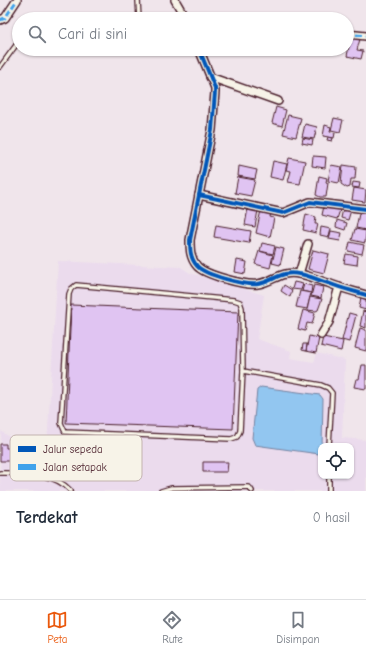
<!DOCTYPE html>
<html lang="id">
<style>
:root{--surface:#fff;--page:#f2f2f3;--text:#1f2937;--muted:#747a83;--line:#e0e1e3;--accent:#ea580c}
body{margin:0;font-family:"Comic Neue",sans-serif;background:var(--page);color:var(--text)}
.controls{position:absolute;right:12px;bottom:12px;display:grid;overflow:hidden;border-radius:8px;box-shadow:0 1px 3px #0004}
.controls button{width:36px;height:36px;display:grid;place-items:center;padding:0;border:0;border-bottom:1px solid var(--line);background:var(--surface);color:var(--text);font:20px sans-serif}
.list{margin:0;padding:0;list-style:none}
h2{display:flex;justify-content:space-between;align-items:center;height:52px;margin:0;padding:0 16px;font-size:17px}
h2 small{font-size:13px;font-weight:400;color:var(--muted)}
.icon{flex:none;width:22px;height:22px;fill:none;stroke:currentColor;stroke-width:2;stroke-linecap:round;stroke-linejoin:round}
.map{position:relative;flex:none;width:366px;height:491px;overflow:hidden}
.search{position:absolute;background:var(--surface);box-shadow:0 1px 3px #0004;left:12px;right:12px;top:12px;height:44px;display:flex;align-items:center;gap:10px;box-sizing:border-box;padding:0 14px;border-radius:22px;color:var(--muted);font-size:15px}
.sheet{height:108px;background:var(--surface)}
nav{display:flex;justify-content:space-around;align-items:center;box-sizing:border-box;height:56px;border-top:1px solid var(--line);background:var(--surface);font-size:11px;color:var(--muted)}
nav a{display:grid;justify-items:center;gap:2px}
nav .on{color:var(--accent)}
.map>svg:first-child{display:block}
.built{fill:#ebdbed;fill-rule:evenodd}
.water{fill:#92c6f0;stroke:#7583a1}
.building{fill:#e0c4f2;stroke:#4a1f2b}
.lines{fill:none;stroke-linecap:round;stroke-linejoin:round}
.lane-casing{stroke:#4a1f2b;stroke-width:6}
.street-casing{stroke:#4a1f2b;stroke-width:10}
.lane{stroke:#f7f3e8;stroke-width:3.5}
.street{stroke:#f7f3e8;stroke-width:7}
.quiet{stroke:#40a2eb;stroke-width:3;stroke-dasharray:6 3;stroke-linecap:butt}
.cycleway-casing{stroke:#f7f3e8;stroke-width:6}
.cycleway{stroke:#0057b8;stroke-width:4}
.key{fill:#f7f3e8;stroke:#c3b3af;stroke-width:1}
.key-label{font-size:11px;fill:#4a1f2b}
</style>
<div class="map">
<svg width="366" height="491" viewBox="0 0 366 491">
<rect width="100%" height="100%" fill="#f0e5eb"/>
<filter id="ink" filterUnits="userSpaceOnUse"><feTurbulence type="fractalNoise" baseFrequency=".025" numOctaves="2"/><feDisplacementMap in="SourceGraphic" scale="8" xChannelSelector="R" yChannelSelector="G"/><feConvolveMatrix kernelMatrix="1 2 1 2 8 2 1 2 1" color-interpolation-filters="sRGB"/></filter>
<g filter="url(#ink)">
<!-- built -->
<path class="built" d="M58,261L181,267L190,273L264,295L257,339L291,351L290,358L314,362L317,353L345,360L342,438L366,440V491H0L1,431L46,463ZM321,446H351V476H321Z"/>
<!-- water -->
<path class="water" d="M261,387L320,395L323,399L322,446H321V453L319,454L255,445L252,438L257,390Z"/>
<!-- building -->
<g class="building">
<path d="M351,37L360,39L357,50L363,51L361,59L347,56Z"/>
<path d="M276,107L286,110L282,126L272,123Z"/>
<path d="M288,115L301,118L296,137L283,134Z"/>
<path d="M334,118L343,120L340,132L331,130Z"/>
<path d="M305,124L317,127L314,139L302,137Z"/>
<path d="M325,125L331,127L330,132L335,133L334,138L323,136Z"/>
<path d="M328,137L333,138L332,141L327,140Z"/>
<path d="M303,138L313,140L312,145L302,143Z"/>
<path d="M313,156L326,157L325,168L312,166Z"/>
<path d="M289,158L305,161L300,184L288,182L291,171L286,170Z"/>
<path d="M273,161L287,164L283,180L270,177Z"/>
<path d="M331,165L342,167L339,183L328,181Z"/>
<path d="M343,165L356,167L355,179H351L350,187L347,188L341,184Z"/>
<path d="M239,166L257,170L255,179L238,176Z"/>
<path d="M319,176L327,178L326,182L328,183L326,197H320L316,195Z"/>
<path d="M238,177L255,180L251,196L235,193Z"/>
<path d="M353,182L360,183L359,188L352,187Z"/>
<path d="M354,188L366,190L365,202L352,200Z"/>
<path d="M324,206L340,210L337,219L322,215Z"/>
<path d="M248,208L258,210L255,227L245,225Z"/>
<path d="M343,209L351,210L348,220L341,218Z"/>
<path d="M360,209L366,210V230L356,228Z"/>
<path d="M261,210L271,212L270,217L274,218L270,237L256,233Z"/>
<path d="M306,214L316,217L315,224H318L316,233L303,230Z"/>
<path d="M337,220L347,223L345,230L336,227Z"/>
<path d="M216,225L251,231L249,243L214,237Z"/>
<path d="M321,227L331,229L329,237L320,235Z"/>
<path d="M355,229L366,231L365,243L352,240Z"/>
<path d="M331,231L342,233L340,241L329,239Z"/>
<path d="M350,242L364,245L362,254L348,251Z"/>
<path d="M262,243L275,246L273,254L260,251Z"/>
<path d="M276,247L284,249L280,265L272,263Z"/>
<path d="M313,250L329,254L324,273L308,269Z"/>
<path d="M259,251L273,255L270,268L255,264Z"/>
<path d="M346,254L358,256L357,265L344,263Z"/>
<path d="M237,260L247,262L245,274L235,272Z"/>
<path d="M294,282L303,284L301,290L292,289Z"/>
<path d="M304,284L312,286L311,293L302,291Z"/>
<path d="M284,285L292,290L290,297L281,291Z"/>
<path d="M314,285L323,287L321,298L311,296Z"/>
<path d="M300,291L311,293L307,309L296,307Z"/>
<path d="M310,297L322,299L318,310L316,311L307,310Z"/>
<path d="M361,297L366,298V310L359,308Z"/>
<path d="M71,305L238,312L233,429L66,423Z"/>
<path d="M303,310L315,313L312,324L307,323L305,331L298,329Z"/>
<path d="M363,311L366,312V328L360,326Z"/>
<path d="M349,313L356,315L349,342L342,340Z"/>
<path d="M360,328L366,330V351L355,348Z"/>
<path d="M309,336L319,338L316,353L306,351Z"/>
<path d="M323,337L343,341L341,351L321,346Z"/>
<path d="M303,344H307L306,351L302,350Z"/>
<path d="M362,365H366V389L354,387L356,379H359Z"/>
<path d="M0,444H6V448H11V461H0Z"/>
<path d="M203,462H228L227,472H203Z"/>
</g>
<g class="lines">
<!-- lane casing -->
<g class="lane-casing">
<g id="lane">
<path d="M138,0L139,19"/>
<path d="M0,67L19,41"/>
<path d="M76,285L234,300L240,302L242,308L243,371L240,431L237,437L231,439L65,432L61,423L69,294L71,289Z"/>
<path d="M243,371L321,385L328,388L332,393L329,446"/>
<path d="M0,473C24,473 54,472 71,491"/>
<path d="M329,476V491"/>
<path d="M161,491L171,488L248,487L250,488L252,491"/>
</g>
</g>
<!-- street casing -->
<g class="street-casing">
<g id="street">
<path d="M175,0L186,19"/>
<path d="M0,20L5,18L17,0"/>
<path d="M347,34L366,36"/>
<path d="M199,49L215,88V92L212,130L190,240C190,249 190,258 197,266C205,275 246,286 258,284C273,282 281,270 299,274C308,275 318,280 328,283C340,288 353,291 366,295"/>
<path d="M210,77L278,101"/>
<path d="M199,195L283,213L310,202L366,209"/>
<path d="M299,274L308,244"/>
<path d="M321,335L329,322L339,287"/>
</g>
</g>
<!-- lane -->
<use href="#lane" class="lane"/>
<!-- street -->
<use href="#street" class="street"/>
<!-- quiet -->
<g class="quiet">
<path d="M0,20L5,18L17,0"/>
<path d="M347,34L366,36"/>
</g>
<!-- cycleway casing -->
<g class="cycleway-casing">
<g id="cycleway">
<path d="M199,49L215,88V92L212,130L190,240C190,249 190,258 197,266C205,275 246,286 258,284C273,282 281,270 299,274C308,275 318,280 328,283C340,288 353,291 366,295"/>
<path d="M199,195L283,213L310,202L366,209"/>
</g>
</g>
<!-- cycleway -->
<use href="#cycleway" class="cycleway"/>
</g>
</g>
<!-- legend -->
<rect x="10" y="435" width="132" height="46" rx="6" class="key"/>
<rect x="18" y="446" width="18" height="6" fill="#0057b8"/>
<rect x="18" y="464" width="18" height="6" fill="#40a2eb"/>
<g class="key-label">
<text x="43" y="453">Jalur sepeda</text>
<text x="43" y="471">Jalan setapak</text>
</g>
</svg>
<div class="controls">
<button><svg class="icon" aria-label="locate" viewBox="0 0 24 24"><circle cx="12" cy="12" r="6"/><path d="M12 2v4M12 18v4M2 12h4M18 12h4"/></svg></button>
</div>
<div class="search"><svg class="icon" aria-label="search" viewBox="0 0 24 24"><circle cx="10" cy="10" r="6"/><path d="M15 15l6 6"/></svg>Cari di sini</div>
</div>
<section class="sheet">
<h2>Terdekat<small>0 hasil</small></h2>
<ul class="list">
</ul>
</section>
<nav>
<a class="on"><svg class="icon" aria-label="map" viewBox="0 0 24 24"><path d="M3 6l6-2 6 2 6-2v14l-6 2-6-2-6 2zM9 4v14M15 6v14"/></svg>Peta</a>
<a><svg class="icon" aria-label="directions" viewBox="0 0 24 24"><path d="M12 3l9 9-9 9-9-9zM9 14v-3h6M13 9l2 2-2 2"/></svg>Rute</a>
<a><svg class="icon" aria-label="saved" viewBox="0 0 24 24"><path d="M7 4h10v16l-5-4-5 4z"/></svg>Disimpan</a>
</nav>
